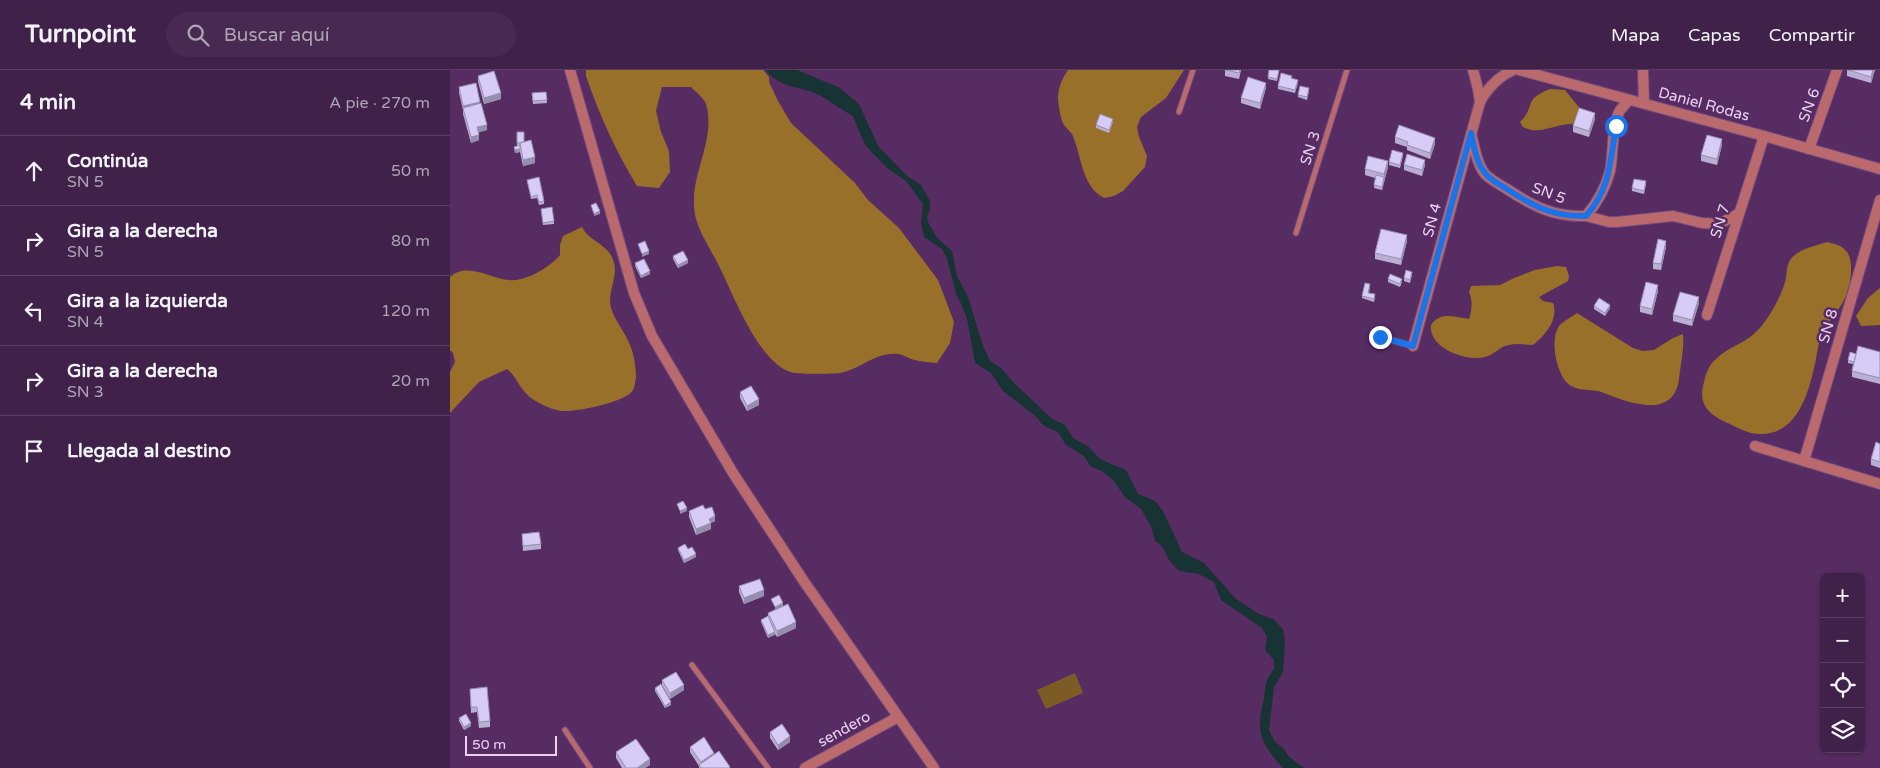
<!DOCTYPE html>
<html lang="es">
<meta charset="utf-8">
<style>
:root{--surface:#40214a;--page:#472951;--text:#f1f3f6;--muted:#aea3b5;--line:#593e62}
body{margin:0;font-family:"Varela Round",sans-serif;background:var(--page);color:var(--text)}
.controls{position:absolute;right:15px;bottom:15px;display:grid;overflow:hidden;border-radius:8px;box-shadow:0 1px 4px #0004}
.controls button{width:45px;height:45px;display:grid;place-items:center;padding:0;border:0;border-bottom:1px solid var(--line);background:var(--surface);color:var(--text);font:25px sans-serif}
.scale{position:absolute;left:15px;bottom:12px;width:92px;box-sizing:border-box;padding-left:5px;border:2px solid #ebd2f3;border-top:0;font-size:14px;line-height:18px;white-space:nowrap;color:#ebd2f3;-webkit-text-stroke:4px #562c63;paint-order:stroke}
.stop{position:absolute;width:15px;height:15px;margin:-11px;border:4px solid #1a73e8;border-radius:50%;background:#fff}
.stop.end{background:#1a73e8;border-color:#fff;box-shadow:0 1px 5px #0008}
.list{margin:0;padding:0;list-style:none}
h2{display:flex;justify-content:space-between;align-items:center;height:65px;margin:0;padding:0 20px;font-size:21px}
h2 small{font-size:16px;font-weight:400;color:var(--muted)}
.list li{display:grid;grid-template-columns:32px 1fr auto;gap:15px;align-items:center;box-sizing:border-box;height:70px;padding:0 20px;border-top:1px solid var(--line)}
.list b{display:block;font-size:19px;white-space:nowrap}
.list p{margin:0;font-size:16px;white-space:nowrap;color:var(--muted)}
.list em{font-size:16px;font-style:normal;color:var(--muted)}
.icon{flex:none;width:28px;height:28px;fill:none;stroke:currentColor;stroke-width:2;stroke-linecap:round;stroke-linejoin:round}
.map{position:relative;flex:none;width:1430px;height:698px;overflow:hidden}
header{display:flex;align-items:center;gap:30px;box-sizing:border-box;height:70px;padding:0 25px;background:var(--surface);border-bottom:1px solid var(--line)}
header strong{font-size:24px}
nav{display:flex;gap:28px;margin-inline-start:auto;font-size:18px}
.search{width:350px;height:45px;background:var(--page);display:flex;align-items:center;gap:12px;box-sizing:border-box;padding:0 18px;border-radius:28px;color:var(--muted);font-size:19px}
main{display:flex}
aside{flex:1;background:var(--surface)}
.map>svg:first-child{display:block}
.green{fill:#7c5c24}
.forest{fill:#99702a}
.water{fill:#173333}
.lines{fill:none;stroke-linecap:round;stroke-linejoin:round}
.service-casing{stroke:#714a7d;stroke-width:7}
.minor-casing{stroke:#714a7d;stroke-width:12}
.service{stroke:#ba6a6d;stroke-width:5}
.minor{stroke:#ba6a6d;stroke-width:10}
.wall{fill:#b9afd4}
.shaded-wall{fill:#968ead}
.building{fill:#d7cbf7;stroke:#968ead}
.route{stroke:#1a73e8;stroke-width:6}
.labels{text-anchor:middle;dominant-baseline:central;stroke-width:5;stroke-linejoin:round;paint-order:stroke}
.street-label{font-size:15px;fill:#ebd2f3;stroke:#562c63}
</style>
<header>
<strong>Turnpoint</strong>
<div class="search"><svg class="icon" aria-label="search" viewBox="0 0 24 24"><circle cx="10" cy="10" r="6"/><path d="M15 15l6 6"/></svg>Buscar aquí</div>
<nav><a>Mapa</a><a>Capas</a><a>Compartir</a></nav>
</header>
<main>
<aside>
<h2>4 min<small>A pie · 270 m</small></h2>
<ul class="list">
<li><svg class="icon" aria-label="ahead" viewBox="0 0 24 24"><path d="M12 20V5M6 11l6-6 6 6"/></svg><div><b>Continúa</b><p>SN 5</p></div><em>50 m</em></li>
<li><svg class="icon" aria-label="right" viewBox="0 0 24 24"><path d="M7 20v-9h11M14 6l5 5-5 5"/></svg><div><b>Gira a la derecha</b><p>SN 5</p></div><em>80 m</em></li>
<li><svg class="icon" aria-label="left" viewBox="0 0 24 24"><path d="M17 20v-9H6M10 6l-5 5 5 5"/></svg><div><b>Gira a la izquierda</b><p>SN 4</p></div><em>120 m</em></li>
<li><svg class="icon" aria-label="right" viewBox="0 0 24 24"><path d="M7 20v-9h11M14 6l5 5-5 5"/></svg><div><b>Gira a la derecha</b><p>SN 3</p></div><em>20 m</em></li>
<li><svg class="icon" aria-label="arrive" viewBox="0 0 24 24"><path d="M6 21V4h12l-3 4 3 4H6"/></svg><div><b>Llegada al destino</b></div></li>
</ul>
</aside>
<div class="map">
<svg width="1430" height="698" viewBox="0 0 1430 698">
<rect width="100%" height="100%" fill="#562c63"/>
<!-- green -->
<path class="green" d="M625,603L633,623L596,639L587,620Z"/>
<!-- forest -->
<g class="forest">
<path d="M136,0H313L319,7V12L328,31L341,53L405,113L418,130L449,158L488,210L504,252L500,273L487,293C480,292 472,292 465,290C459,289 453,284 447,284C426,282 409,300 390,303C381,304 353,304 344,303C309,296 283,223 268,194C259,176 244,156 244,135C242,101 266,69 256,34C254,28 246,22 241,17H212L206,41L211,62L219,81L220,102L209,118L187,116C166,82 149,44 136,6Z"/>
<path d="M618,0H734L716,28L691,47L687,57L689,67L697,86L695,97L673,121L664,126L654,128C631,116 632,86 622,64C620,61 617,59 614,55C610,48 609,37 608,29C608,18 612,9 618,0Z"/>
<path d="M1100,19L1115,20L1132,41V50C1125,54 1119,54 1112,55C1098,58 1087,64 1073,57L1070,52C1087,35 1072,30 1100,19Z"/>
<path d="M132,157C139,172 160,174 164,193C168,207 157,223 161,238C165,251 175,262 180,275C184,284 186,298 186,308C185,311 185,317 183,320C177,332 126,342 112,341C103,340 92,335 84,330C71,323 68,308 57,299L29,312L0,343V302L5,292L3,283L0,280V207C17,191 41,209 59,210C76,212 100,197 110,185V175L113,166Z"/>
<path d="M1377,172C1385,174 1392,175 1397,182C1405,193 1400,218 1394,230C1388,242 1377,252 1372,265C1367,275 1367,287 1364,298C1357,330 1343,371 1301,363C1294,361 1287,358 1280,354C1260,345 1247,336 1254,312C1256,303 1259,295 1266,289C1279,276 1297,273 1309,259C1320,246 1330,229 1335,212C1337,205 1336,197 1340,190C1348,179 1365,176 1377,172Z"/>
<path d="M1107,196L1116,197L1119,206L1118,211L1089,227L1093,231L1103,233C1109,250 1095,265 1083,275C1075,275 1067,273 1059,275C1050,276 1044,285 1035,287C1016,292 978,278 981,255C990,241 1005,247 1019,249C1022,239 1023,231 1019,222L1021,216L1050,215L1064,208L1085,200Z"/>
<path d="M1430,218V255L1411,256L1406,246L1418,228Z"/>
<path d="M1127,243L1183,278L1193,281L1204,280L1223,268L1233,264C1234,277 1232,288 1230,301C1229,307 1229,315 1226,320C1214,348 1173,330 1154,323C1143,318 1132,322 1121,316C1107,308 1099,270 1109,256C1113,251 1122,247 1127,243Z"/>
</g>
<!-- water -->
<path class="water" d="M316,0H347L390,18L409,34L428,76L457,106L471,115L480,131V140L477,146L478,152L487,168L502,181L507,206L518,227L533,276L540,291L551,298L563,312L601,348L615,355L623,368L639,377L648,387L656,392L676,400L688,424L705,431L713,441L732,482L754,493L786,529L809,544L823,549L833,559L835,571L833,602L824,617L819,660L825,672L833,678L839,687L854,698H833C820,684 809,671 810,651C810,643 813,635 814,628C816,613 815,611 824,599V590L815,580L817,567L812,558L771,530L764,512L749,504L729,501L719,490L712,476L705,471L701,456L691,439L675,427L663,410L652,401L641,397L634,386L616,375L608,362L596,357L591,353L588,348L553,321L541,303L525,293L517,249L510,231L506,224L497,188L492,179L474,167L471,153L473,134L456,111L437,98L415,75L403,46C391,40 381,31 369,25C351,16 329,18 316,0Z"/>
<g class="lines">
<!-- service casing -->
<g class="service-casing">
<g id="service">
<path d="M729,42L743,0"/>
<path d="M846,163L897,0"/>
<path d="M930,267L963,276"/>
<path d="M242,595L318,698"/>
<path d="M115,660L140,698"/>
</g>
</g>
<!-- minor casing -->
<g class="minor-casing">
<g id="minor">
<path d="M120,0L184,223L202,266L283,403L353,510L484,698"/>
<path d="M1023,0L1028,19L1030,32"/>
<path d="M1069,0L1314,66L1430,99"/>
<path d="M1193,0L1194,33"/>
<path d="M1021,64C1025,77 1026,93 1035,104C1041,110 1050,115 1057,119C1084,137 1104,147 1136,146C1147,133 1156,117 1160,101C1164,82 1161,60 1169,42C1171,38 1176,34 1179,30"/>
<path d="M1359,79L1387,0"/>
<path d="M1136,146L1159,152H1167L1223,146L1252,153L1269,154L1288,144"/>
<path d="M1257,245L1314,66"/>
<path d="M963,276L1030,32C1038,17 1048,7 1063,0"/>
<path d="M1305,376L1430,414"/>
<path d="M1354,391L1430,130"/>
<path d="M355,698L448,647"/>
</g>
</g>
<!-- service -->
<use href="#service" class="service"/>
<!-- minor -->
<use href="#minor" class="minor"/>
</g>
<!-- wall -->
<g class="wall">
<path d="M775,0H791L789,9L775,6Z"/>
<path d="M1397,0H1425L1421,13L1397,6Z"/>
<path d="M829,2L827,11L818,9V7Z"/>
<path d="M28,6L51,29L34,34L28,12Z"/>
<path d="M848,13L845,23L828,19V16Z"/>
<path d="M9,17L30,34L37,60L28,62L29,70L21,73L13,44V40L9,23Z"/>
<path d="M816,18L810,39L791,33V28Z"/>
<path d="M859,21L857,30L848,27V25Z"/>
<path d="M96,22L97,33L83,34L82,23Z"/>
<path d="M1145,49L1139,67L1123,62V56Z"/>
<path d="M663,52L659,63L646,58V55Z"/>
<path d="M67,62L74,72L85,93L73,96L70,82L65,83L64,77L67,76Z"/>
<path d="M945,67L985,74L980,89L957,80V77L945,73Z"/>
<path d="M1272,75L1267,95L1251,91V85Z"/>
<path d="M953,86L950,98L939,95V92Z"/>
<path d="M954,95H975L972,106L954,100Z"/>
<path d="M938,97L932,120L924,118L925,108L915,105V99Z"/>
<path d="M77,110L94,131V134L89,135L87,128L81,129Z"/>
<path d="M1196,114L1194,124L1182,121V118Z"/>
<path d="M91,139L104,151V154L93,155Z"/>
<path d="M957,171L951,195L925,189V183Z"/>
<path d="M1216,177L1211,200L1203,199V193Z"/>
<path d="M223,186L238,193L228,198L223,189Z"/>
<path d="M185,193L200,204L191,208L185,196Z"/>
<path d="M962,205L960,213L954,211V208Z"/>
<path d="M938,209L952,212L950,217L938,212Z"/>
<path d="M920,217L919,223L925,227L924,232L912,228V226Z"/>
<path d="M1208,221L1202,245L1190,242V236Z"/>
<path d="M1249,233L1242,256L1223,251V245Z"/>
<path d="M1144,236L1160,238L1155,246L1144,239Z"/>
<path d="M1430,282V314L1402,307V301L1403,294L1398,293V290L1406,284Z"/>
<path d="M290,322L309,335L297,341L290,328Z"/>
<path d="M1430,374V398L1421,395V389Z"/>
<path d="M255,439L265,451L261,453V459L246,465L239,447V441Z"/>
<path d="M72,464L91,474V479L73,481Z"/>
<path d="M228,478L238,479L246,487L234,493L228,480Z"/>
<path d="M289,516L314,526L294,534L289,522Z"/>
<path d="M318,543L346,558L327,567L325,564L318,568L311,552V550L318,546Z"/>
<path d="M212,610L234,620L220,629L212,615Z"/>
<path d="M205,618L221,635L215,638L205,621Z"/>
<path d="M20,619L40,651V657L29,658L27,642L21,643Z"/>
<path d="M9,648L21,656L14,660L9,651Z"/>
<path d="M320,662L340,672L328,680L320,668Z"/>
<path d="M240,677L264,684L280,698H249V696L240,682Z"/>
<path d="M166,682L200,695L195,698H172L166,688Z"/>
</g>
<!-- shaded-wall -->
<g class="shaded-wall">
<path d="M1423,0H1425L1421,13V7Z"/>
<path d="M816,13V18L810,39V33Z"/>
<path d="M51,23V29L34,34V28Z"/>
<path d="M30,32V37L13,39V36Z"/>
<path d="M1145,43V49L1139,67V61Z"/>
<path d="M37,55V60L27,63V57Z"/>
<path d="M29,65V70L21,73V67Z"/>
<path d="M985,68V74L980,89V83Z"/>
<path d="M1272,69V75L1267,95V89Z"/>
<path d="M70,79V82L65,83V80Z"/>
<path d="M85,87V93L73,96V90Z"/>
<path d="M975,90V95L972,106V100Z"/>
<path d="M938,91V97L932,120L934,104Z"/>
<path d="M150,141V144L144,146V144Z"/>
<path d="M957,165V171L951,195V189Z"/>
<path d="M1216,171V177L1211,200V194Z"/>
<path d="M199,181V184L192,187V184Z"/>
<path d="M238,190V193L228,198V195Z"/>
<path d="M200,201V204L191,208V206Z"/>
<path d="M1208,215V221L1202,245V239Z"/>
<path d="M1249,227V233L1242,256V250Z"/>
<path d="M1160,235V238L1155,246V243Z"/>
<path d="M309,329V335L297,341V336Z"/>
<path d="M237,438V441L230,444V441Z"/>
<path d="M265,446V451L261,453V459L246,465V459L259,449Z"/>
<path d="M246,484V487L234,493V490Z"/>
<path d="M314,520V526L294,534V528Z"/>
<path d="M333,533V536L325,540V537Z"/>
<path d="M346,552V558L327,567V561Z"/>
<path d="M325,562V565L318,568V565Z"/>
<path d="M234,615V620L220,629V623Z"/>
<path d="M221,632V635L215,638V636Z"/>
<path d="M21,653V656L14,660V657Z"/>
<path d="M340,666V672L328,680V675Z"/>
<path d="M264,683V688L251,698V692Z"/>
<path d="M200,689V695L195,698H187Z"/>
</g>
<!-- building -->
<g class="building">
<path d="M776,0H790L789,3Z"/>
<path d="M819,0H829L827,9L818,7Z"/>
<path d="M1398,0H1423L1421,7Z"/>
<path d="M44,1L51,23L34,28L28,6Z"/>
<path d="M831,3L842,6L841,8L848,10L845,20L828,16Z"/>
<path d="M798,7L816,13L810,33L791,28Z"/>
<path d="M26,13L30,32L13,36L9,17Z"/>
<path d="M850,16L859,18L857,27L848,25Z"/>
<path d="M96,22L97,30L83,31L82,23Z"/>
<path d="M31,33L37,55L27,57L29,65L21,67L13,38Z"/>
<path d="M1129,38L1145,43L1139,61L1123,56Z"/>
<path d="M650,44L663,49L659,60L646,55Z"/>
<path d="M949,55L985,68L980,83L957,75L958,72L945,67Z"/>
<path d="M67,62H74V72L67,73Z"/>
<path d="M1257,65L1272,69L1267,89L1251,85Z"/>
<path d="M81,70L85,87L73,90L70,73Z"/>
<path d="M70,75V79L65,80L64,77Z"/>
<path d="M942,80L953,83L950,95L939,92Z"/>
<path d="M957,84L975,90L972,100L954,95Z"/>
<path d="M918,86L938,91L934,104L915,99Z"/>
<path d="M926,105L934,107L932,117L924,115Z"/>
<path d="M89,107L94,131L89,132L87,125L81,127L77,110Z"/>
<path d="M1184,109L1196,111L1194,121L1182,118Z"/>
<path d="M146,133L150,141L144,144L141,135Z"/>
<path d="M102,137L104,151L93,153L91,139Z"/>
<path d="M931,159L957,165L951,189L925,183Z"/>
<path d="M1208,169L1216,171L1211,194L1203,193Z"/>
<path d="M195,171L199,181L192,184L188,174Z"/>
<path d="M233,181L238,190L228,195L223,186Z"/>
<path d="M194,189L200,201L191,206L185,193Z"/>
<path d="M956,200L962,202L960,210L954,208Z"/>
<path d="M940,204L952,209L950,214L938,209Z"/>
<path d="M1196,212L1208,215L1202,239L1190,236Z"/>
<path d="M915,213L920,214L918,223L925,224L924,229L912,226Z"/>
<path d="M1230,222L1249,227L1242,250L1223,245Z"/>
<path d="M1149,228L1160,235L1155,243L1144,236Z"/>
<path d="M1408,276L1430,282V308L1402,301Z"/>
<path d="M1400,282L1406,284L1404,292L1398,290Z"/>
<path d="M301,316L309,329L297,336L290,322Z"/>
<path d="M1426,372L1430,374V392L1421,389Z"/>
<path d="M233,431L237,438L230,441L227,434Z"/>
<path d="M253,435L255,439L262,437L265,446L259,449L261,453L246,459L239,441Z"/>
<path d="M89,462L91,474L73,476L72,464Z"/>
<path d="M235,474L238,479L242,477L246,484L234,490L228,478Z"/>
<path d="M310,509L314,520L294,528L289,516Z"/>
<path d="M329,525L333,533L325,537L321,529Z"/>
<path d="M338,534L346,552L327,561L318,543Z"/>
<path d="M318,546L325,562L318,565L311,550Z"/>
<path d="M226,602L234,615L220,623L212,610Z"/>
<path d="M211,614L221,632L215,636L205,618Z"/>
<path d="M37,617L40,651L29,652L27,637H21L20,619Z"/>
<path d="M16,644L21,653L14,657L9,648Z"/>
<path d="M332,654L340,666L328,675L320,662Z"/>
<path d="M254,667L264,683L251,692L240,677Z"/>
<path d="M186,669L200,689L187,698H176L166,682Z"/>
<path d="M269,681L280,697L279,698H251L249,695Z"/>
</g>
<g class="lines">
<!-- route -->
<path class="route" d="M930,267L963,276L1021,63C1024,76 1026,92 1035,103C1040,110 1049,114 1057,119C1083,136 1103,147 1136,146C1161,118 1160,91 1166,56"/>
</g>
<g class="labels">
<!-- street labels -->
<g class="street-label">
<text transform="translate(1254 34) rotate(15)">Daniel Rodas</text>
<text transform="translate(1359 35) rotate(-70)">SN 6</text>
<text transform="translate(860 78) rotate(-72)">SN 3</text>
<text transform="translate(1099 123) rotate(21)">SN 5</text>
<text transform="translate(982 150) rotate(-75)">SN 4</text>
<text transform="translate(1270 151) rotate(-73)">SN 7</text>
<text transform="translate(1378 256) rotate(-74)">SN 8</text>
<text transform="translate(394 659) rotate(-29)">sendero</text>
</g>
</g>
</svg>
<div class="controls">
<button>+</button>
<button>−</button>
<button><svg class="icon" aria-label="locate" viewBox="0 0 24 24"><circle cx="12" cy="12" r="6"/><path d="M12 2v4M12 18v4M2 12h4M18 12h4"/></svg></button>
<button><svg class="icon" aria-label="layers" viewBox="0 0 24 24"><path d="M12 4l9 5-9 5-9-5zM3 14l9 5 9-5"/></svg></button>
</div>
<div class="scale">50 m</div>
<div class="stop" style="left:1166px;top:56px"></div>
<div class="stop end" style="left:930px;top:267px"></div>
</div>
</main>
